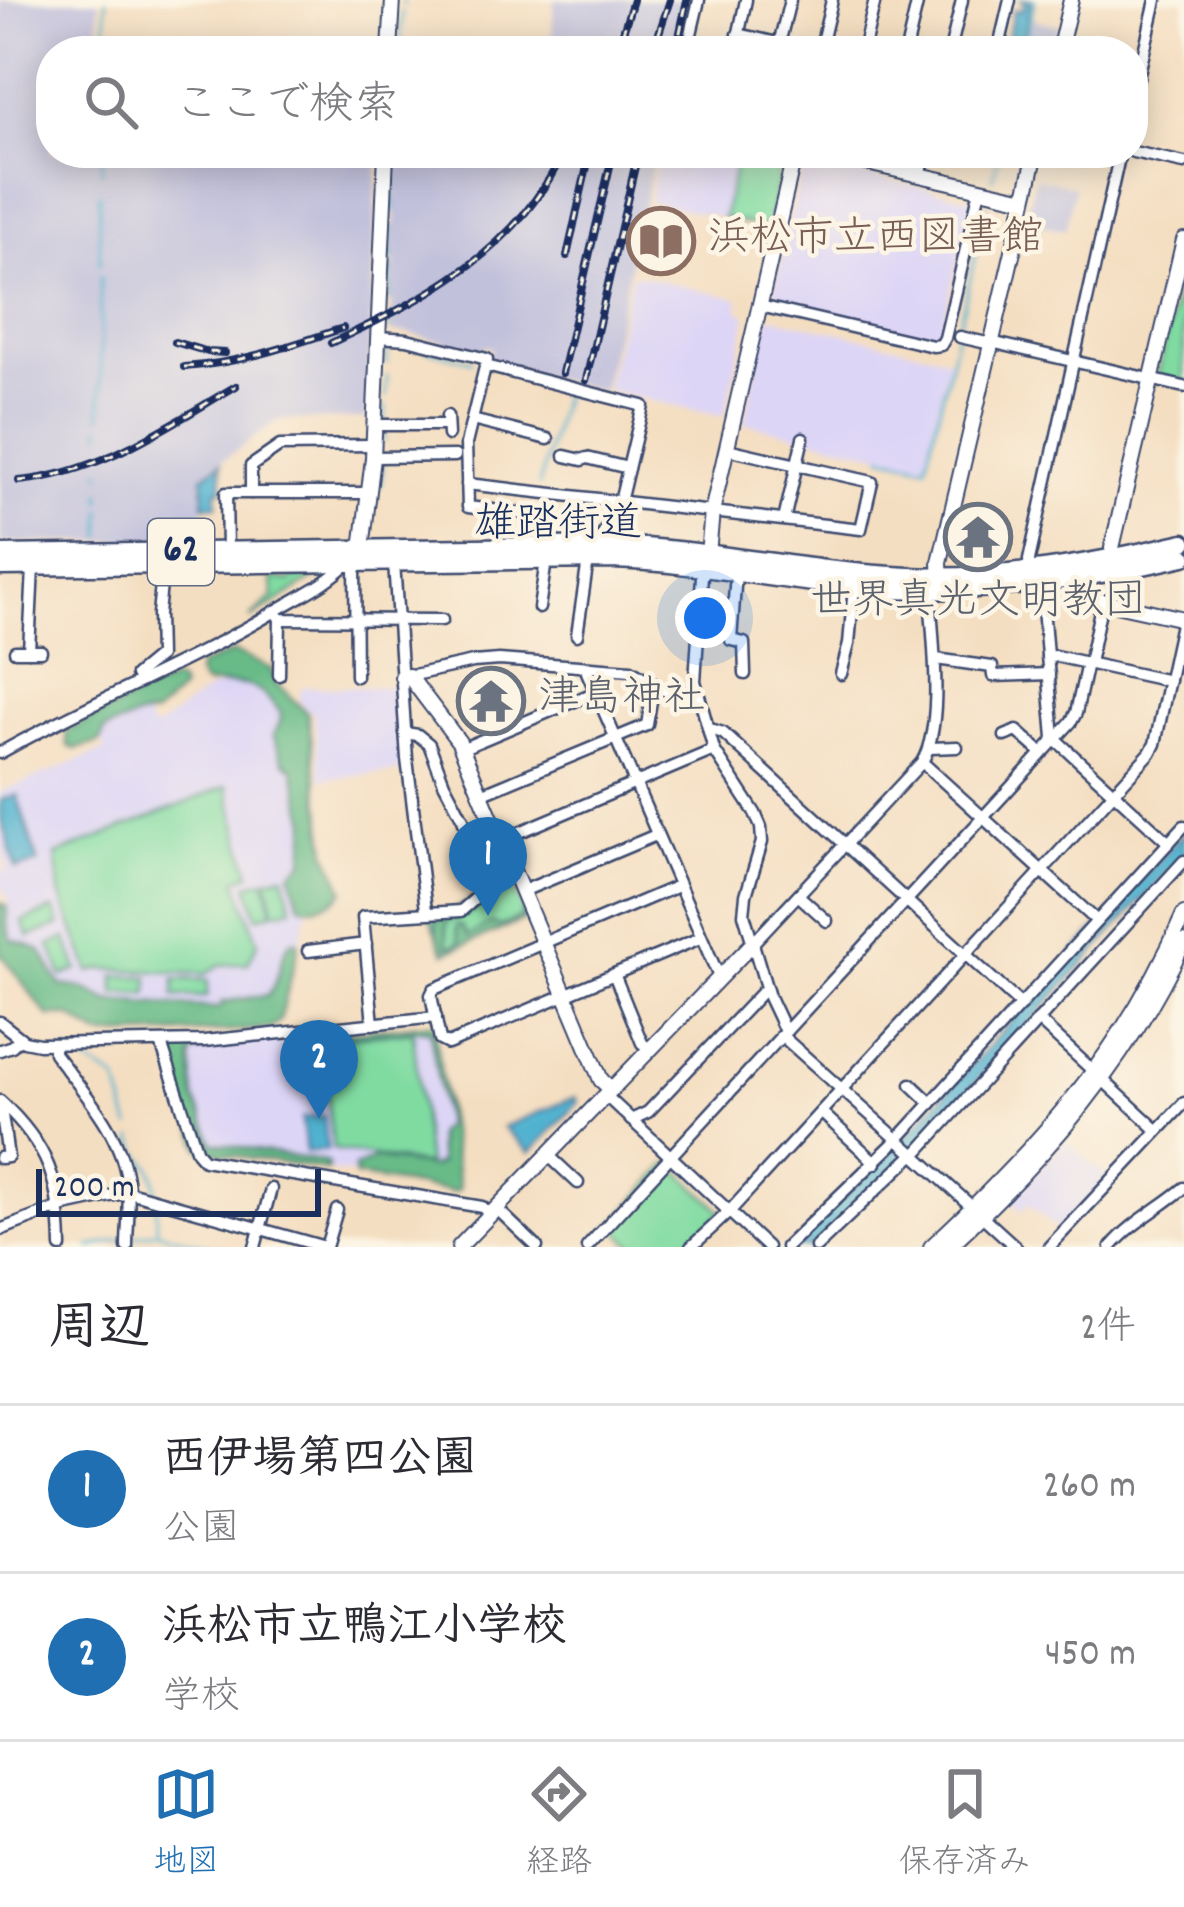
<!DOCTYPE html>
<html lang="ja">
<meta charset="utf-8">
<style>
:root{--surface:#fff;--page:#f7f7f7;--text:#2b2b33;--muted:#7c7c81;--line:#e1e1e2;--accent:#1f6fb2}
body{margin:0;font-family:Dekko,"Klee One",sans-serif;background:var(--page);color:var(--text)}
.scale{position:absolute;left:36px;bottom:30px;width:285px;box-sizing:border-box;padding-left:12px;border:6px solid #1b2f5e;border-top:0;font-size:33px;line-height:42px;white-space:nowrap;color:#1b2f5e;-webkit-text-stroke:9px #fcf5e5;paint-order:stroke}
.you{position:absolute;left:705px;top:618px;width:42px;height:42px;margin:-30px;border:9px solid #fff;border-radius:50%;background:#1a73e8;box-shadow:0 0 0 18px #1a73e833}
.badge{display:grid;place-items:center;width:78px;height:78px;border-radius:50%;background:var(--accent);color:#fff;font-size:39px;font-weight:700}
.pin{position:absolute;translate:-50% -99px;filter:drop-shadow(0 3px 6px #0008)}
.pin::after{content:'';position:absolute;top:63px;width:42px;height:36px;background:inherit;clip-path:polygon(0 0,100% 0,50% 100%)}
.list{margin:0;padding:0;list-style:none}
h2{display:flex;justify-content:space-between;align-items:center;height:156px;margin:0;padding:0 48px;font-size:51px}
h2 small{font-size:39px;font-weight:400;color:var(--muted)}
.list li{display:grid;grid-template-columns:78px 1fr auto;gap:36px;align-items:center;box-sizing:border-box;height:168px;padding:0 48px;border-top:3px solid var(--line)}
.list b{display:block;font-size:45px;white-space:nowrap}
.list p{margin:0;font-size:39px;white-space:nowrap;color:var(--muted)}
.list em{font-size:39px;font-style:normal;color:var(--muted)}
.icon{flex:none;width:66px;height:66px;fill:none;stroke:currentColor;stroke-width:2;stroke-linecap:round;stroke-linejoin:round}
.map{position:relative;flex:none;width:1184px;height:1247px;overflow:hidden}
.search{position:absolute;background:var(--surface);box-shadow:0 6px 30px #0003;left:36px;right:36px;top:36px;height:132px;display:flex;align-items:center;gap:30px;box-sizing:border-box;padding:0 42px;border-radius:48px;color:var(--muted);font-size:45px}
.sheet{height:492px;background:var(--surface)}
nav{display:flex;justify-content:space-around;align-items:center;box-sizing:border-box;height:168px;border-top:3px solid var(--line);background:var(--surface);font-size:33px;color:var(--muted)}
nav a{display:grid;justify-items:center;gap:6px}
nav .on{color:var(--accent)}
.map>svg:first-child{display:block}
.built{fill:#ddd5f6}
.industrial{fill:#c2c1dc}
.green{fill:#80dba1;stroke:#4e8580;stroke-width:3}
.forest{fill:#68bb87;stroke:#427572;stroke-width:3}
.water{fill:#51b2d0;stroke:#367097;stroke-width:3}
.lines{fill:none;stroke-linecap:round;stroke-linejoin:round}
.stream{stroke:#51b2d0;stroke-width:3}
.street-casing{stroke:#3c496d;stroke-width:15}
.secondary-casing{stroke:#3c496d;stroke-width:18}
.primary-casing{stroke:#3c496d;stroke-width:21}
.street{stroke:#fff;stroke-width:10}
.secondary{stroke:#fff;stroke-width:14}
.primary{stroke:#fff;stroke-width:16}
.rail-casing{stroke:#1b2f5e;stroke-width:8}
.rail{stroke:#fcf5e5;stroke-width:3;stroke-dasharray:9;stroke-linecap:butt}
.labels{text-anchor:middle;dominant-baseline:central;stroke-width:9;stroke-linejoin:round;paint-order:stroke}
.shield{fill:#fcf5e5;stroke:#5e6a86;stroke-width:3}
.shield-label{font-size:39px;font-weight:bold;fill:#1b2f5e}
.education-label{font-size:42px;fill:#785e54;stroke:#fcf5e5;text-anchor:start}
.street-label{font-size:42px;fill:#1b2f5e;stroke:#fcf5e5}
.worship-label{font-size:42px;fill:#5b616d;stroke:#fcf5e5}
</style>
<div class="map">
<svg width="1184" height="1247" viewBox="0 0 1184 1247">
<rect width="100%" height="100%" fill="#fcf5e5"/>
<filter id="ink" filterUnits="userSpaceOnUse"><feTurbulence type="fractalNoise" baseFrequency=".00833" numOctaves="2"/><feDisplacementMap in="SourceGraphic" scale="24" xChannelSelector="R" yChannelSelector="G"/><feConvolveMatrix kernelMatrix="1 2 1 2 8 2 1 2 1" color-interpolation-filters="sRGB"/></filter>
<filter id="wash" filterUnits="userSpaceOnUse"><feTurbulence type="fractalNoise" baseFrequency=".004" numOctaves="4" result="noise"/><feDisplacementMap in="SourceGraphic" scale="48" xChannelSelector="R" yChannelSelector="G"/><feGaussianBlur stdDeviation="2.7" result="paint"/><feColorMatrix in="noise" values="0 0 0 0 0 0 0 0 0 0 0 0 0 0 0 0 0 1.4 0 .05"/><feComposite in="paint" operator="in"/></filter>
<g filter="url(#wash)">
<rect width="100%" height="100%" fill="#f4dec1"/>
<!-- built -->
<g class="built">
<path d="M660,153H738L723,218L649,201Z"/>
<path d="M818,164L973,199L938,340L777,305L773,298L800,179L809,167Z"/>
<path d="M632,274L739,299L738,309L747,316L724,417L606,390Z"/>
<path d="M771,317L949,358L925,464L744,423L768,319Z"/>
<path d="M225,684H249L279,709L281,718L274,731L293,767L307,821L304,862L291,873L298,902L308,908L299,945L282,978L271,994L222,1003L219,1008L108,1001L82,988L61,985L49,961L25,943L16,942L8,936V899L0,883V872L7,869L0,845V792L105,750L101,735L105,730L146,716L152,728H156L208,690Z"/>
<path d="M302,687H393L401,771L321,779L314,713L306,709L299,700Z"/>
<path d="M431,1023L434,1026L460,1185L457,1191L203,1150L169,1048Z"/>
<path d="M1066,1141L1108,1178L1059,1231L1029,1204L1022,1211L1011,1200Z"/>
</g>
<!-- industrial -->
<g class="industrial">
<path d="M0,0H99V51H51V153H378L366,419L278,420L203,475V540L0,543Z"/>
<path d="M554,0H690L678,51H551Z"/>
<path d="M1032,19L1060,26L1054,51L1026,44Z"/>
<path d="M398,153H655L602,391L489,362L492,348L487,346L479,351L408,333L391,332Z"/>
<path d="M1035,177L1075,187L1065,230L1025,221Z"/>
</g>
<!-- green -->
<g class="green">
<path d="M738,153H773C785,177 773,203 767,228L723,218Z"/>
<path d="M1181,292L1184,293V383L1161,378L1158,373L1176,295Z"/>
<path d="M316,574H321L250,619L273,597L272,578L290,581L291,579Z"/>
<path d="M227,786L250,874L236,879L258,942L248,963L219,965L206,974L102,969L90,972L60,894L56,855Z"/>
<path d="M284,875L292,908L275,912L267,879Z"/>
<path d="M265,880L273,912L257,917L248,884Z"/>
<path d="M504,880L507,888L513,886L527,919L445,953L430,918L462,915Z"/>
<path d="M54,909L60,925L29,937L22,921Z"/>
<path d="M66,938L78,970L62,976L50,945Z"/>
<path d="M115,976L149,977L148,994L115,993Z"/>
<path d="M175,979L208,980L207,997L174,996Z"/>
<path d="M413,1031L427,1165L333,1149L323,1054L348,1051L347,1038Z"/>
<path d="M667,1165H672L721,1210V1214L685,1247H635L612,1225Z"/>
</g>
<!-- forest -->
<g class="forest">
<path d="M234,652L271,669L276,683L308,714L327,852L344,890C337,903 314,910 300,905L291,873L304,861L307,821L293,768L284,762L273,735L280,723L281,713C254,680 246,683 207,685L202,683L197,674L199,666Z"/>
<path d="M172,680L178,682L181,690L155,715L139,717L105,730L100,742L76,749L68,746L66,734L69,730Z"/>
<path d="M503,881L506,888C487,905 469,916 446,922L447,945L452,946L459,942L456,929L457,925L462,926L468,936L491,923L501,926L520,918L522,912L525,920L446,952C438,943 435,931 437,919Z"/>
<path d="M0,903L7,906V926L11,940C57,952 37,954 61,985L82,988L108,1001L219,1008L223,1002L268,995C280,981 279,958 290,942L296,940L299,945L280,1020L271,1028L235,1031L105,1036L98,1035L70,1016H48L0,953Z"/>
<path d="M431,1023L434,1026L459,1189L453,1192L355,1176L354,1168L375,1158L432,1167L439,1164L436,1134L445,1125L430,1031L424,1029L310,1041L308,1037Z"/>
<path d="M211,1046L209,1050L193,1052L191,1058L195,1098L213,1143L325,1162L328,1164L327,1170L206,1151L200,1148L167,1048Z"/>
</g>
<!-- water -->
<g class="water">
<path d="M1021,0H1032L1020,51H1004L1014,9L1022,11L1024,3Z"/>
<path d="M221,463L222,490H217V505H204L203,476Z"/>
<path d="M17,795L38,863L16,869L0,816V800Z"/>
<path d="M1184,832V854L914,1150L811,1247H792L900,1143Z"/>
<path d="M576,1097L578,1103L530,1153L503,1127Z"/>
<path d="M324,1116L327,1150L306,1152L302,1118Z"/>
</g>
<g class="lines">
<!-- stream -->
<g class="stream">
<path d="M106,0V51"/>
<path d="M403,5V0"/>
<path d="M401,46L402,12"/>
<path d="M1023,51L1035,0"/>
<path d="M102,153V172"/>
<path d="M395,170L396,155"/>
<path d="M993,178L999,153"/>
<path d="M394,192L395,178"/>
<path d="M99,194L100,264"/>
<path d="M394,210V197"/>
<path d="M391,260L393,227"/>
<path d="M100,277L101,416"/>
<path d="M390,300L391,267"/>
<path d="M389,329V327"/>
<path d="M388,346L406,345L472,361"/>
<path d="M387,363L388,347"/>
<path d="M386,396L387,376"/>
<path d="M385,420V406"/>
<path d="M101,427V433"/>
<path d="M384,441V431"/>
<path d="M883,456L926,466L987,206"/>
<path d="M101,470V474"/>
<path d="M382,485L383,463"/>
<path d="M539,485L564,390"/>
<path d="M101,493V501"/>
<path d="M102,510V537"/>
<path d="M67,1051L117,1080L130,1127"/>
<path d="M133,1138C140,1165 156,1157 156,1194"/>
<path d="M156,1205L157,1231"/>
<path d="M133,1237L157,1231L212,1247"/>
<path d="M90,1247L123,1239"/>
</g>
</g>
</g>
<g filter="url(#ink)">
<g class="lines">
<!-- street casing -->
<g class="street-casing">
<g id="street">
<path d="M738,34L812,51"/>
<path d="M779,44L790,0"/>
<path d="M687,51L699,0"/>
<path d="M735,51L746,0"/>
<path d="M820,51L832,0"/>
<path d="M863,51L875,0"/>
<path d="M906,51L918,0"/>
<path d="M950,51L962,0"/>
<path d="M998,51L1010,0"/>
<path d="M1133,99L1156,0"/>
<path d="M1133,152L1184,163"/>
<path d="M920,175L926,153"/>
<path d="M760,306L933,346L941,345L945,338L980,189"/>
<path d="M378,337L407,339L487,359L466,444L468,507L540,516"/>
<path d="M960,337L991,344"/>
<path d="M991,342L1184,387"/>
<path d="M486,366L643,406L620,502L604,532L603,546"/>
<path d="M447,416L448,435"/>
<path d="M472,420L548,439"/>
<path d="M375,425H447"/>
<path d="M565,456L582,460L587,458L628,468"/>
<path d="M373,457L455,456"/>
<path d="M467,484L861,529L872,482L727,449"/>
<path d="M251,493V466L280,446L374,445"/>
<path d="M784,520L803,438"/>
<path d="M227,551L226,493H369"/>
<path d="M394,562L407,759L426,910"/>
<path d="M355,563L356,676"/>
<path d="M706,569L702,576L695,681L714,750L755,813L761,827L762,842L746,895L744,914L769,997L785,1031"/>
<path d="M1030,571L1029,560L1120,153"/>
<path d="M736,573L731,640L744,643L745,674"/>
<path d="M1068,581L1075,596L1102,601"/>
<path d="M1041,584L1054,738L1169,843"/>
<path d="M539,608L546,561"/>
<path d="M275,611L280,619L442,620"/>
<path d="M577,635L588,560"/>
<path d="M15,651H41"/>
<path d="M29,651L33,567"/>
<path d="M1047,657L1055,656L1169,681"/>
<path d="M936,659L992,667L993,676L1049,674"/>
<path d="M1089,663L1102,601"/>
<path d="M587,667V672L719,977"/>
<path d="M841,674L849,644L854,587"/>
<path d="M279,675L280,619"/>
<path d="M409,676L473,662L499,660L631,670L666,691H698"/>
<path d="M139,681L136,675L159,656L158,614L163,565"/>
<path d="M709,731L714,730L723,733L1021,1005"/>
<path d="M405,733L418,735L429,744L444,783L463,819L475,853"/>
<path d="M1005,736L1017,731L1041,752"/>
<path d="M930,748L957,747"/>
<path d="M461,749L596,692"/>
<path d="M0,753C91,701 190,663 279,609C304,594 327,584 348,563"/>
<path d="M922,762L1097,921"/>
<path d="M481,794L647,725L654,683"/>
<path d="M501,840L714,750"/>
<path d="M678,886L434,989L431,995L440,1040L448,1044L700,938"/>
<path d="M523,891L656,835"/>
<path d="M798,895L827,921"/>
<path d="M752,944L922,762C945,722 932,637 930,591"/>
<path d="M308,951L366,944"/>
<path d="M614,974L642,1043L649,1049"/>
<path d="M1038,1020L1157,1130"/>
<path d="M0,1022L24,1041L39,1044L204,1041L436,1017"/>
<path d="M373,1024L363,917L461,911L506,872L514,869"/>
<path d="M781,1035L915,1155L1184,861"/>
<path d="M161,1043L197,1152L204,1160L482,1207L490,1214"/>
<path d="M54,1044V1053C85,1094 124,1135 128,1188C130,1208 127,1228 127,1247"/>
<path d="M0,1050L12,1046L20,1038"/>
<path d="M911,1084L931,1103"/>
<path d="M605,1095L767,1247"/>
<path d="M0,1101C49,1146 60,1182 61,1247"/>
<path d="M821,1112L876,1163"/>
<path d="M631,1120L648,1112L762,992L767,991"/>
<path d="M547,1154L578,1183"/>
<path d="M915,1155L1016,1247"/>
<path d="M0,1158L8,1157L1,1108L4,1105"/>
<path d="M496,1208L537,1247"/>
<path d="M0,1230L60,1207L129,1192L325,1247"/>
<path d="M255,1247L271,1189"/>
<path d="M326,1247L337,1210"/>
<path d="M587,1247L1071,722L1076,713L1087,663"/>
<path d="M691,1247L729,1212L1150,753L1155,744L1182,619"/>
<path d="M786,1247L897,1140L1184,826"/>
<path d="M816,1247L912,1156"/>
<path d="M1049,1247L1184,1103"/>
<path d="M1111,1247C1131,1223 1160,1208 1184,1188"/>
</g>
</g>
<!-- secondary casing -->
<g class="secondary-casing">
<g id="secondary">
<path d="M390,51L393,0"/>
<path d="M1059,51L1071,0"/>
<path d="M783,153C790,164 803,164 810,153"/>
<path d="M823,153L1025,199"/>
<path d="M358,553L362,549L373,458L386,153"/>
<path d="M1114,558L1112,548L1184,240"/>
<path d="M707,564L712,512L793,161"/>
<path d="M941,587L940,562L1036,153"/>
<path d="M1102,601L1184,619"/>
<path d="M402,677L409,676L459,742L601,1080L611,1089"/>
<path d="M459,1247L752,944"/>
<path d="M931,1247C1039,1147 1125,1051 1184,914"/>
<path d="M948,1247C1047,1156 1126,1064 1184,942"/>
</g>
</g>
<!-- primary casing -->
<g class="primary-casing">
<g id="primary">
<path d="M0,554L613,545C712,549 810,572 909,576C1003,580 1093,563 1184,542"/>
<path d="M0,567L613,560C700,563 785,583 871,589C978,596 1080,581 1184,557"/>
</g>
</g>
<!-- street -->
<use href="#street" class="street"/>
<!-- secondary -->
<use href="#secondary" class="secondary"/>
<!-- primary -->
<use href="#primary" class="primary"/>
<!-- rail casing -->
<g class="rail-casing">
<g id="rail">
<path d="M617,51L633,0"/>
<path d="M653,51L670,0"/>
<path d="M676,51L687,0"/>
<path d="M567,256L590,153"/>
<path d="M175,342L208,352L225,353"/>
<path d="M331,343C425,299 516,253 563,153"/>
<path d="M184,367C239,364 290,346 343,328"/>
<path d="M562,373L613,153"/>
<path d="M586,380L638,153"/>
<path d="M19,481C100,474 167,426 236,386"/>
</g>
</g>
<!-- rail -->
<use href="#rail" class="rail"/>
</g>
</g>
<!-- icons -->
<defs>
<g id="library-ring" transform="scale(3.45)"><circle r="9.5" fill="#fcf5e5" stroke="#8d6e63" stroke-width="1.5"/><path d="M-6-4Q-3-5.5-.7-3.5V5Q-3 3-6 4ZM6-4Q3-5.5 .7-3.5V5Q3 3 6 4Z" fill="#8d6e63"/></g>
<g id="temple-ring" transform="scale(3.45)"><circle r="9.5" fill="#fcf5e5" stroke="#6b7280" stroke-width="1.5"/><path d="M0-6L5-2H3V0L6.5 2.5H4V6H1.5V3h-3V6H-4V2.5H-6.5L-3 0V-2H-5Z" fill="#6b7280"/></g>
</defs>
<g fill-rule="evenodd">
<use href="#library-ring" x="661" y="241"/>
<use href="#temple-ring" x="978" y="537"/>
<use href="#temple-ring" x="491" y="701"/>
</g>
<g class="labels">
<!-- shield labels -->
<rect class="shield" x="148" y="519" width="66" height="66" rx="9"/>
<g class="shield-label">
<text x="181" y="552">62</text>
</g>
<!-- education labels -->
<g class="education-label">
<text x="708" y="241">浜松市立西図書館</text>
</g>
<!-- street labels -->
<g class="street-label">
<text x="558" y="527">雄踏街道</text>
</g>
<!-- worship labels -->
<g class="worship-label">
<text x="978" y="604">世界真光文明教団</text>
<text x="538" y="701" text-anchor="start">津島神社</text>
</g>
</g>
</svg>
<div class="scale">200 m</div>
<div class="you"></div>
<div class="pin badge" style="left:488px;top:916px">1</div>
<div class="pin badge" style="left:319px;top:1119px">2</div>
<div class="search"><svg class="icon" aria-label="search" viewBox="0 0 24 24"><circle cx="10" cy="10" r="6"/><path d="M15 15l6 6"/></svg>ここで検索</div>
</div>
<section class="sheet">
<h2>周辺<small>2件</small></h2>
<ul class="list">
<li><span class="badge">1</span><div><b>西伊場第四公園</b><p>公園</p></div><em>260 m</em></li>
<li><span class="badge">2</span><div><b>浜松市立鴨江小学校</b><p>学校</p></div><em>450 m</em></li>
</ul>
</section>
<nav>
<a class="on"><svg class="icon" aria-label="map" viewBox="0 0 24 24"><path d="M3 6l6-2 6 2 6-2v14l-6 2-6-2-6 2zM9 4v14M15 6v14"/></svg>地図</a>
<a><svg class="icon" aria-label="directions" viewBox="0 0 24 24"><path d="M12 3l9 9-9 9-9-9zM9 14v-3h6M13 9l2 2-2 2"/></svg>経路</a>
<a><svg class="icon" aria-label="saved" viewBox="0 0 24 24"><path d="M7 4h10v16l-5-4-5 4z"/></svg>保存済み</a>
</nav>
